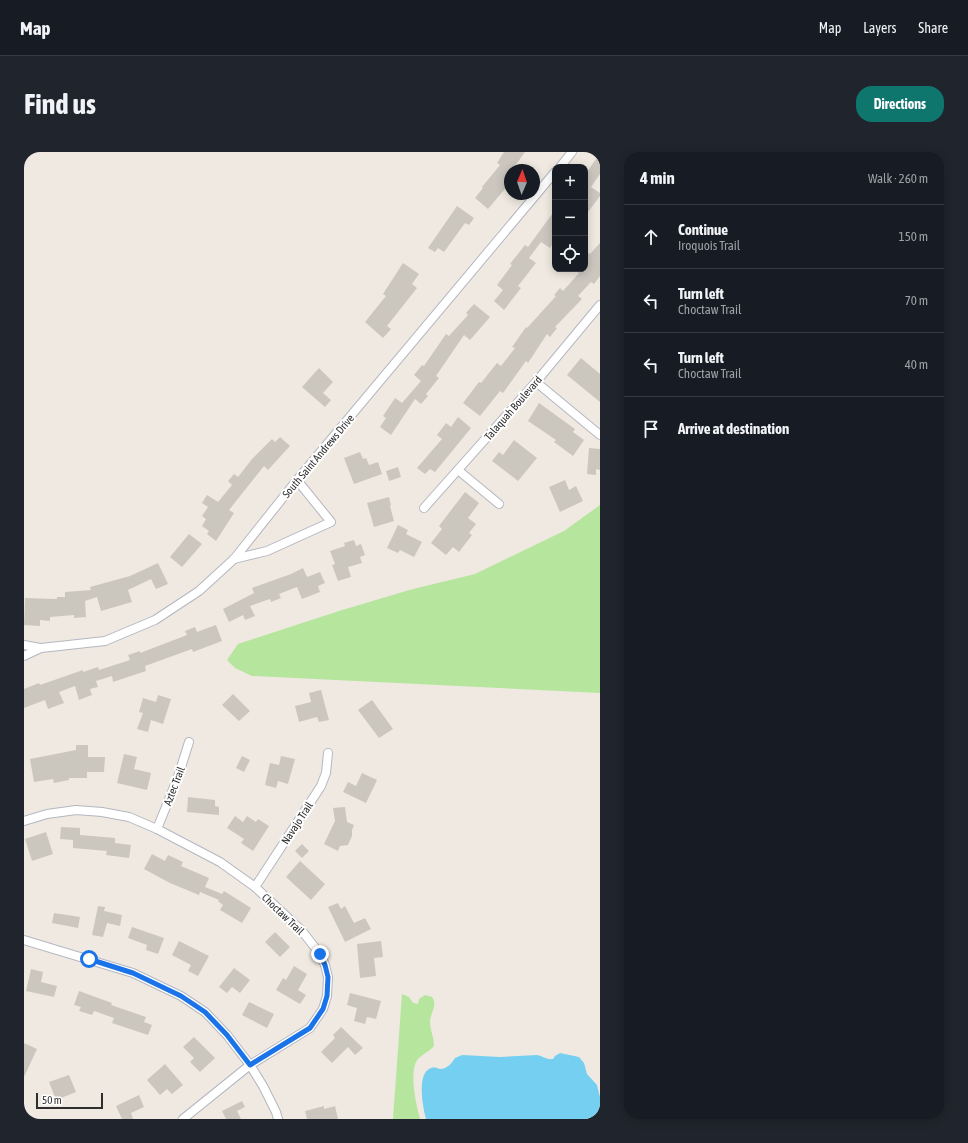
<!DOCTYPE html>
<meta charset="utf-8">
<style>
:root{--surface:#171b24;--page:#20242c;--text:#f1f3f6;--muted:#9ea1a6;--line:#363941;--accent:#0f766e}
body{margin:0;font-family:"Asap Condensed",sans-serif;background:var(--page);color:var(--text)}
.controls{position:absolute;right:12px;top:12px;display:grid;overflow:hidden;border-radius:8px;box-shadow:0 2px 10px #0003}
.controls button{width:36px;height:36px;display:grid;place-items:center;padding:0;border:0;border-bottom:1px solid var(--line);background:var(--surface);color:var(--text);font:20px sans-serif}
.compass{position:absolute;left:480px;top:12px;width:36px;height:36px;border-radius:50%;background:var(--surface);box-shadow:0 2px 10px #0003;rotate:2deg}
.scale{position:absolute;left:12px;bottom:10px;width:67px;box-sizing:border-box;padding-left:4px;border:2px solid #2e2e2e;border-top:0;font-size:11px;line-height:14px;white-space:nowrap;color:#2e2e2e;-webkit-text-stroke:3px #fff;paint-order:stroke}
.stop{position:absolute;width:12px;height:12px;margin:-9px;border:3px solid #1a73e8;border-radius:50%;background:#fff}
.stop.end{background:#1a73e8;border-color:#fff;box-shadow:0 1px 4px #0008}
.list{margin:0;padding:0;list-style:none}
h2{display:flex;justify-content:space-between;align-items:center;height:52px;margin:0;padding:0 16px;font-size:17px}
h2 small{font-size:13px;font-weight:400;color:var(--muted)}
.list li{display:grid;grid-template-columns:26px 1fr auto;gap:12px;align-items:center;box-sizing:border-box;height:64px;padding:0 16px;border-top:1px solid var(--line)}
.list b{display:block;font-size:15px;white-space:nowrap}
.list p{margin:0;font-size:13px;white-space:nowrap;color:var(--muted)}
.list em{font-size:13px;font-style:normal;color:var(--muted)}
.icon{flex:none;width:22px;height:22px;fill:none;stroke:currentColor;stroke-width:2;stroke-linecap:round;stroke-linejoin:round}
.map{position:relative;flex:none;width:576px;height:967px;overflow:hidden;border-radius:16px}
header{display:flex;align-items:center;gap:24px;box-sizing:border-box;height:56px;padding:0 20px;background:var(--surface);border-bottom:1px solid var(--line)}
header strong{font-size:19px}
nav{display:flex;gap:22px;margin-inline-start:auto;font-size:14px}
.intro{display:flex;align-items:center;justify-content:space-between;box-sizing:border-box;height:96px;padding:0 24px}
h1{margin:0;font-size:28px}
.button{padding:10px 18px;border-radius:16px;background:var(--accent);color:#fff;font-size:14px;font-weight:700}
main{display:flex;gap:24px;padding:0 24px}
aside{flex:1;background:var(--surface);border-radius:16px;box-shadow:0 2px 10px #0003}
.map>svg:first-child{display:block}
.green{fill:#b6e59e}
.water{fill:#75cff0}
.building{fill:#cbc7bf}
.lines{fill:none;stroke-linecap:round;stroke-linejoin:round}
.street-casing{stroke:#b4b7c1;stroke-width:10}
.street{stroke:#fff;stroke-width:8}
.route{stroke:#1a73e8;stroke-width:5}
.labels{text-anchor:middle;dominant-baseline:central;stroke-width:4;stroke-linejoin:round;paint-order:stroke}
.street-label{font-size:11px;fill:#2e2e2e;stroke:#fff}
</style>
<header>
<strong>Map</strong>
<nav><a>Map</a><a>Layers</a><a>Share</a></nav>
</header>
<div class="intro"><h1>Find us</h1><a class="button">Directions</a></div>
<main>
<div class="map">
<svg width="576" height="967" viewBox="0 0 576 967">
<rect width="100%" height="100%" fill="#efe9e1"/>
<!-- green -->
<g class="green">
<path d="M576,353V541L228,524L211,516L203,508L214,492L315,459L389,437L451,422L540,379Z"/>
<path d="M378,842L385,845L389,851L394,852L395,847L401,843L408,845C414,853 407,859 406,869C406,878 410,885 410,894C405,900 398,902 393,908C385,921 392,952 396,967H369Z"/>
</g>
<!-- water -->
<path class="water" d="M536,901L555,905L560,911L563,922L573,933L576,945V967H402C399,956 392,921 407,916C410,915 413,916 416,917C423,917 428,911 431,906L438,903L476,905L513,903C519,904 523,908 529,907L531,904Z"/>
<!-- building -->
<g class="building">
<path d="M480,0H501L488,18H486V31L464,57L451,46L459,36L458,35L476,13L473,11Z"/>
<path d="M576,1V22L567,35L576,41V44L561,64V23Z"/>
<path d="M433,54L450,66L445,73L441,71L420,100L414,96L411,100L404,96Z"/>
<path d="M531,58V89L526,96L517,90L505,106L512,111L494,134L497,136L480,158L470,149L479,138L473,133L488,113L486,112L501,93L504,95Z"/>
<path d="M576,91V124L570,132L567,130L554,144L558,147L531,175L533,176L526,185L523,182L504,211L502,209L479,241L476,239L456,264L439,251L455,230L457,231L473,211L477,214L491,196L488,195L502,175L503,176L532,144L530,143L536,136L539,139L555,121L549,117H561V99L566,102Z"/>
<path d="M379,111L395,122L388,132L393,136L363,174L367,177L359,186L341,170L362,144L359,142Z"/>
<path d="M450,152L466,165L446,188L440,183L412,224L415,226L402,242L404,244L397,252L391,247L367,283L356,275L362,266L359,264L371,246L378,251L397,229L390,223L398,213L400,214L422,182L425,184L444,163L442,161Z"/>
<path d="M557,206L576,222V250L543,223Z"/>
<path d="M295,216L309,230L299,241L307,248L301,255L278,235Z"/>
<path d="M515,251L551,277L549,280L560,288L549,304L530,290L532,288L504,269Z"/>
<path d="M434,265L447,276L411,320L406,317L401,322L393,316L418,287L413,283L422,271L427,275Z"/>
<path d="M256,285L266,294L244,318L240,314L205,358L210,361L192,389L183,382L185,379L178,374L182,367L178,364L184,355L178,351L183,343L194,350L208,333L204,329L210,322L214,325L228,307L248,287L251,290Z"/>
<path d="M490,288L513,306L494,329L468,309L475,300L479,303Z"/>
<path d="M565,296L576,297V318L572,317V323L563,322Z"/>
<path d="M336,300L339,307L342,306L345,313L354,310L358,322L330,332L320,306Z"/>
<path d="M374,315L377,325L365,329L362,319Z"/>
<path d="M541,328L545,338L552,334L559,349L536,360L525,335Z"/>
<path d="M441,340L455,351L444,366L452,372L445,381L448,383L435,400L429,395L422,403L407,391L418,377L415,374Z"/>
<path d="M365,345L367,353L366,354L370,369L350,375L343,351Z"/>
<path d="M374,373L384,378L382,382L398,390L390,405L376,398L374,401L363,396Z"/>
<path d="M165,382L178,392L158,415L146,405Z"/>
<path d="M330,388L332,394L337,392L341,403L336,405L338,411L324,415L327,425L314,429L308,413L311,412L306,399L321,394L320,391Z"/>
<path d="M134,411L144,432L132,437L127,427L104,438L108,450L77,459L73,445L61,449L62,465L50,466V463L26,465V469L16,468V474L0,473L1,446L33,447V445H41V440L67,438L66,435L106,424Z"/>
<path d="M279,416L283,425L296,420L301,431L294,434L296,440L278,447L273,435L255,442L257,446L247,450L246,447L226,454L231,464L221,468L219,463L205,470L199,457L230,441L228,436L267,422Z"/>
<path d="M192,473L198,489L169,500L168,497L121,514L122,519L89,530L88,524L72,529L74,535L66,537L68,543L55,548L51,534L35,540L40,551L24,557L21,548L0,556V537L15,531L16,533L59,518V520L74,515L75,518L106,508L104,503L116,499V501L163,483L161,479L171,475L173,480Z"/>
<path d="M297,538L305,568L295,570L293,565L275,570L271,554L287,550L285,541Z"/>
<path d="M209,542L226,559L215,569L198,553Z"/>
<path d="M134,543L147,547L139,572L127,568L124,580L113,577L119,561L115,560L119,546L132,550Z"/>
<path d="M348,548L369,577L355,586L334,558Z"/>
<path d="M52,593H64V605H81L80,620H63V626H45V628L30,631L29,627L10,630L6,607L52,598Z"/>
<path d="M100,602L113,605L110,617L127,621L123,638L93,631Z"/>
<path d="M218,604L226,608L220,620L212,616Z"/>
<path d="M257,604L271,607L264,632L254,629L252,636L241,633L246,611L255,613Z"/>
<path d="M338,621L353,628L342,651L319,640L324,630L332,634Z"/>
<path d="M164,645L191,648V654L195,655V663L163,660Z"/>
<path d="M321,655L323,670L330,673L328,678V684L324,693L316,694L314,699L300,692L311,669L309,656Z"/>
<path d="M211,664L219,670L223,664L232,670L234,667L245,674L229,699L217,691L220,687L203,676Z"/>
<path d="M37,675L56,676V683L91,686V691L107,693L105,706L82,703L83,699L49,696V688L36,687Z"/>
<path d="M22,680L29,702L8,709L1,687Z"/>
<path d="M278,692L285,699L278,706L271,699Z"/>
<path d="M128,702L141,709L144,703L159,710L157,714L185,726L181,735L198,742L200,739L227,756L218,771L196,758L199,753L194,749L195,748L176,740L175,743L146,731L120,717Z"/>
<path d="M276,709L301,732L287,748L262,725Z"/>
<path d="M314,751L317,757L321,754L330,771L341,766L347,777L321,790L304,755Z"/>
<path d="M74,754L81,755L80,759L98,763L96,774L83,771L79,785L68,783Z"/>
<path d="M30,761L56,765L54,776L28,771Z"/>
<path d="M108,775L140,786L134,802L122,798L123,793L104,786Z"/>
<path d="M251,780L266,795L256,805L241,790Z"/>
<path d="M155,789L185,804L174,824L164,819L167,813L148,803Z"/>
<path d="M357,789L359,805L350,806L352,824L336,826L333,792Z"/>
<path d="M270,814L283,822L274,838L282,843L276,852L252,838L259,826L262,828Z"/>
<path d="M210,816L226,828L216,841L208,835L203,841L195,835Z"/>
<path d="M7,817L19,820L17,830L33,834L30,845L2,839Z"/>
<path d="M55,839L88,851L87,853L122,865L120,870L128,873L124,883L88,871L90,866L70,859L68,863L55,859L57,855L50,853Z"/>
<path d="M326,841L357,849L352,867L343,865L341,872L330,869L333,856L323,853Z"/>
<path d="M225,850L250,862L243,876L218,863Z"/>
<path d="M317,875L339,896L331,903L324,895L308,911L297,900L311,886L309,883Z"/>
<path d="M170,885L191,906L176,920L166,910L170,906L159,895Z"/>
<path d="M0,891L13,897L0,925Z"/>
<path d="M141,912L159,933L148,942L143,937L136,943L123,928Z"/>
<path d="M45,923L52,940L32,948L25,930Z"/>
<path d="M115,943L120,955L107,961L109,967H98L92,954Z"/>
<path d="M218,949L221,955L213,959L217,967H202L198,959Z"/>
<path d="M300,954V957L311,954L314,967H283L281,959Z"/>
</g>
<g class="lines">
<!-- street casing -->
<g class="street-casing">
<g id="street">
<path d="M536,15L548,0"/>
<path d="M512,230L576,283"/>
<path d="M434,318L475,352"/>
<path d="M400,356L512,230L576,153"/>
<path d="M210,407L243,399L307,370L273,328"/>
<path d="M0,493L16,496"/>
<path d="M0,504L17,496L81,489L131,468L175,439L210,407L273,328L531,20"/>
<path d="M0,669L23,662L52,658L78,660L105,665L133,677L196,710L231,735L278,779L296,802L301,813L304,825L303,844L299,857L286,876L226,913L159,967"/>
<path d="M133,677L154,625L165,590"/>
<path d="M231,735L297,634L302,621L304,601"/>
<path d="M0,788L109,821L157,844L181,860L203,883L226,913L239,934L252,960L254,967"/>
</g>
</g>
<!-- street -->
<use href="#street" class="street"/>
</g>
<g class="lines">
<!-- route -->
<path class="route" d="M65,807L109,821L157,844L181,860L203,883L226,913L286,876L299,857L303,844L304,825L301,813L296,802"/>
</g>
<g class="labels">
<!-- street labels -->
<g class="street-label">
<text transform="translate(489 256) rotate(-49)">Talaquah Boulevard</text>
<text transform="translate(294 304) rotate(-50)">South Saint Andrews Drive</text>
<text transform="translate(150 634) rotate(-69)">Aztec Trail</text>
<text transform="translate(273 671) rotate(-57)">Navajo Trail</text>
<text transform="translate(259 762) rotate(44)">Choctaw Trail</text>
</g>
</g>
</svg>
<div class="controls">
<button>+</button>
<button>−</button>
<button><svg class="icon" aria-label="locate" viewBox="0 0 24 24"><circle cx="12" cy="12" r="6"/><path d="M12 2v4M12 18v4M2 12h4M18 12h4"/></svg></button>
</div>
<svg class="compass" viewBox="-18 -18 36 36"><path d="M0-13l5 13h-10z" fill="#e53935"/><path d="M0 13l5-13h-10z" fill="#9ea1a6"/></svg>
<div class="scale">50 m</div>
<div class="stop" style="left:65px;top:807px"></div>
<div class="stop end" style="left:296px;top:802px"></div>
</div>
<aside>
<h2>4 min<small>Walk · 260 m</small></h2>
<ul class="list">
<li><svg class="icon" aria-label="ahead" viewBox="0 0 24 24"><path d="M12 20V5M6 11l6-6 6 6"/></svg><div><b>Continue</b><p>Iroquois Trail</p></div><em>150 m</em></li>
<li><svg class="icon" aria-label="left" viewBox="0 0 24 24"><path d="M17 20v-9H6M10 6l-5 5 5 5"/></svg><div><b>Turn left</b><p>Choctaw Trail</p></div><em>70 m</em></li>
<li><svg class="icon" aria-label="left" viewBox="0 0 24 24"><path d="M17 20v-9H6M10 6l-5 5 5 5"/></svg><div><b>Turn left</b><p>Choctaw Trail</p></div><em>40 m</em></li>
<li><svg class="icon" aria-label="arrive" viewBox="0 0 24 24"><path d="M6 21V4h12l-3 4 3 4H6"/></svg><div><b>Arrive at destination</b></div></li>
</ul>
</aside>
</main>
